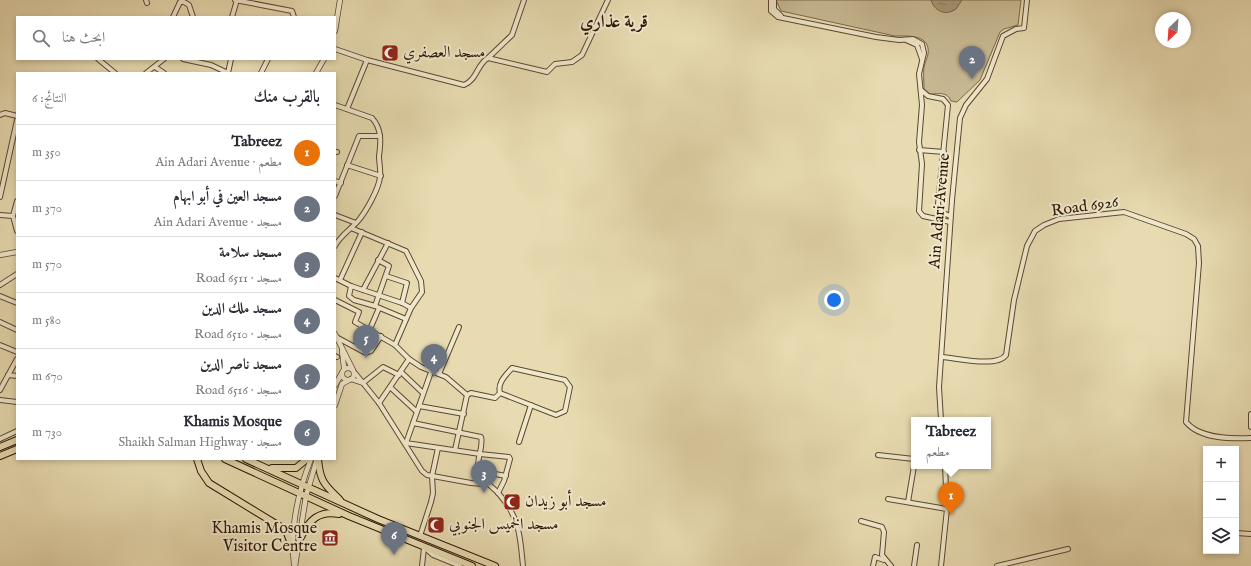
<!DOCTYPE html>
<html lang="ar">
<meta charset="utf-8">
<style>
:root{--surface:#fff;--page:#f2f2f3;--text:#2b2b33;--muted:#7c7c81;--line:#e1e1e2;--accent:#111827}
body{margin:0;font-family:"IM FELL English",Amiri,serif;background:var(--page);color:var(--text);direction:rtl}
.controls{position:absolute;right:12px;bottom:12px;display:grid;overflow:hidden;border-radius:0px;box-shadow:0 2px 6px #0003}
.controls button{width:36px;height:36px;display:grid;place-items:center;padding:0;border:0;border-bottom:1px solid var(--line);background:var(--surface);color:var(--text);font:20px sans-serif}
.compass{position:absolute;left:1155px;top:12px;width:36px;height:36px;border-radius:50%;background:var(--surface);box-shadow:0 2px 6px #0003;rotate:205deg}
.you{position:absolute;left:834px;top:300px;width:14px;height:14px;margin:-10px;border:3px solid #fff;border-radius:50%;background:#1a73e8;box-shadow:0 0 0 6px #1a73e833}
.badge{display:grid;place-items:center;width:26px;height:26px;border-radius:50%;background:var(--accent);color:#fff;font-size:13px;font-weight:700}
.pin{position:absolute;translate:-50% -33px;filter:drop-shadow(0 1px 2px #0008)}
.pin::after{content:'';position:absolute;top:21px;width:14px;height:12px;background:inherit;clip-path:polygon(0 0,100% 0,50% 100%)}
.popup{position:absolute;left:911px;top:417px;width:80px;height:52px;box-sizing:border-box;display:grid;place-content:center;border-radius:0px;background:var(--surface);filter:drop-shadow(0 1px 3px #0005);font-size:13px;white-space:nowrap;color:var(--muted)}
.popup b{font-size:15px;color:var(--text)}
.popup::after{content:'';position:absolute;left:50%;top:100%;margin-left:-8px;border:8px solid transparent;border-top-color:var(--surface)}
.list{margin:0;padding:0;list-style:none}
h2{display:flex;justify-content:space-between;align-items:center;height:52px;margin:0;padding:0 16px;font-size:17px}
h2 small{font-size:13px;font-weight:400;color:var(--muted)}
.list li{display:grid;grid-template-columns:26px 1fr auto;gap:12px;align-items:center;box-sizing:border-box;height:56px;padding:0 16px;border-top:1px solid var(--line)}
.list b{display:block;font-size:15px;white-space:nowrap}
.list p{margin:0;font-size:13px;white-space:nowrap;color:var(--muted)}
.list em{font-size:13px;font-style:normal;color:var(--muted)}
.icon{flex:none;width:22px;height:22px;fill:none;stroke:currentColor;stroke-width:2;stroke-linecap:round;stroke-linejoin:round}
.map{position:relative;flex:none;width:1251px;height:566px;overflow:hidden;direction:ltr}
.search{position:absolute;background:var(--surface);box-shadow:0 2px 6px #0003;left:16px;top:16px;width:320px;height:44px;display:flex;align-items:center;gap:10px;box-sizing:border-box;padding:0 14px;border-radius:0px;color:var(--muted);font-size:15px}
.panel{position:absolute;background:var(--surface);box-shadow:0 2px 6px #0003;left:16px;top:72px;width:320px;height:388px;border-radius:0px;direction:rtl}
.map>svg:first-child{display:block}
.green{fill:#c8ba94;stroke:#7a684c}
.water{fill:url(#water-ripples);stroke:#776449}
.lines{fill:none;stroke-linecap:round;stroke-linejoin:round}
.minor-casing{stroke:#5c4830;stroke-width:6}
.tertiary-casing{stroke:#5c4830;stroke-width:6}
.primary-casing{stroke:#2d1705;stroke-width:8}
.minor{stroke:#f0e8cc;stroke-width:4}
.tertiary{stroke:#f0e8cc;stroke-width:4.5}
.primary{stroke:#e8dbb1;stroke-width:6}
.labels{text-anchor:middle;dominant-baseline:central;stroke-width:4;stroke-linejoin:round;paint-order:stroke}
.poi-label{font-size:16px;fill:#2d1705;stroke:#f0e8cc;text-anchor:start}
.street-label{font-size:16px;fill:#2d1705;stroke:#f0e8cc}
.quarter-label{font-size:18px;font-weight:bold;fill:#2d1705;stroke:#f0e8cc}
</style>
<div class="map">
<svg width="1251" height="566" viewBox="0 0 1251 566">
<defs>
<pattern id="water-ripples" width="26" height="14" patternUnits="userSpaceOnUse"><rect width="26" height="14" fill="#a89877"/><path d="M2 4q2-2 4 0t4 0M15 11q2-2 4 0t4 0" fill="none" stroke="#897b60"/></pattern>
</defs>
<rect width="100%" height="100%" fill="#e8dbb1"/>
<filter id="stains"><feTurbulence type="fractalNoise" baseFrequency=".005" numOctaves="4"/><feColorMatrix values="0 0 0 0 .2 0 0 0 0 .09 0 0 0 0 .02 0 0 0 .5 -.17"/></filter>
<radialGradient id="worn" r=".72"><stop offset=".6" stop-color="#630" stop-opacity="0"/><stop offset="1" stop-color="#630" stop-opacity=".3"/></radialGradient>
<!-- green -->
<path class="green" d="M776,0H1021L1018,25L1004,29L1000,32L980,80L957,102L951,101C947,91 939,94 930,94L924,89C924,82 923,74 924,67C925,62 927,59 928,54C931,34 907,36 895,36L781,11Z"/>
<!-- water -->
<path class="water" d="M931,0H962L956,9C946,16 935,12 931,0Z"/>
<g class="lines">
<!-- minor casing -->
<g class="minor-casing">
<g id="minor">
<path d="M146,0L147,3"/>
<path d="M235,0L292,11L294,17"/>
<path d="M771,0V11L778,17L876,37L899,40L913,39L922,44L924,53L919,74L922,105L919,142L922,164L919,211L923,216L950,222"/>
<path d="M774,0V9L781,16"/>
<path d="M173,17L180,2H184L189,5L193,17"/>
<path d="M232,17L237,0"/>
<path d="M906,40L917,45L922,59"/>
<path d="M335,49L367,60L464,85C477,80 477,64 488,58L547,72L555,64L572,62L582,55L608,0"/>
<path d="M488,58L512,35L524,0"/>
<path d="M98,59L115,73"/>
<path d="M183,59L211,65L228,73"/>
<path d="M155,67L164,73"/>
<path d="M146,73L164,59"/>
<path d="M228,73L231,59"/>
<path d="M261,73L268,59"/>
<path d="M921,90L928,96L943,99L948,105L938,204L941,212L950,216"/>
<path d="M335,105L372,118C382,129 381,142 379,156C379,163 381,171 380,177C379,189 365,213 358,221C350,230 340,236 335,246"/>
<path d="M347,109L367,60"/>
<path d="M0,115L5,113L17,116"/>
<path d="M919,150L944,152"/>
<path d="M335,152H337"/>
<path d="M347,165L381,176"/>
<path d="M335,181L341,183"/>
<path d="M335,196L359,136H380"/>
<path d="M0,197L17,120"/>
<path d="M17,201L13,216L17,231"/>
<path d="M0,215L13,216"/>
<path d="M335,215L356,223"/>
<path d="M351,228L406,251L421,281L422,292L411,308L395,345"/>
<path d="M386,276L407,283L402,303"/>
<path d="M335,278L351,286L402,303L411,308"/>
<path d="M340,280L362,232"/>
<path d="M0,285L17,274"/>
<path d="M351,286L349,296L354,300L375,306L406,319"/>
<path d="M363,290L388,243"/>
<path d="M0,296L17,303"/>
<path d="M335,300L359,312L355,322L395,345L409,359L421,367L446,377L467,395"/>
<path d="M375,306L389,266L378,260"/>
<path d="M0,322L17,330"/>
<path d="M370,329L379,308"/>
<path d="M336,337L366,353L371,351L381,336"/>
<path d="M0,345L17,352"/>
<path d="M335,356L337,357"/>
<path d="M942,357C957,358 997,368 1006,355L1014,300L1027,246L1035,231L1044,225L1059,219L1124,212L1186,234L1194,239L1198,246L1199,263L1186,422C1200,439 1231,439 1251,438"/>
<path d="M401,372L423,393"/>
<path d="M431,372L406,443L480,454L509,457L510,459L504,481L498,493"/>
<path d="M355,373L379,403L422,471L427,475L471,483L485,484"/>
<path d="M439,374L459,327"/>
<path d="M8,375L17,376"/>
<path d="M351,379L363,383"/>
<path d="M363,383L383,367L399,375"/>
<path d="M390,387L416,411"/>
<path d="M0,390L17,359"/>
<path d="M467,395L471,393L495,398L500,393L556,415L565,411L570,387L565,380L512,368C506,375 497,383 500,393"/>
<path d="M0,400L17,402"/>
<path d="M379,403L409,359"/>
<path d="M419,406L464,414"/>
<path d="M1251,414V427"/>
<path d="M941,420L939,387L952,200L960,118L966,105L987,79L1003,36L1016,29L1024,28L1027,0"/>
<path d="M413,423L481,437C484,447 475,461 479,471C483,482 491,485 499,494C520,518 520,536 523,566"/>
<path d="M0,439L17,431"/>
<path d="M519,442L531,405"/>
<path d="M455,450L467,395"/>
<path d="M878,455L914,459"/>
<path d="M479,471L506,476"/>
<path d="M888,499L947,509"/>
<path d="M908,502L914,466"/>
<path d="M861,521L882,527L884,532L882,555L891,566"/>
<path d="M1236,533L1251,534"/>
<path d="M420,536L431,502L433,493L432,476L438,448"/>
<path d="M425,548L433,555L460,566"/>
<path d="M422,566L424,548"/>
<path d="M873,566L875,557L884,560"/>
<path d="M914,566L917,545"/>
<path d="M941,566L947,509L945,466"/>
<path d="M997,566L1068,549"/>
</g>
</g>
<!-- tertiary casing -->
<g class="tertiary-casing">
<g id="tertiary">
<path d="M335,31L340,0"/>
<path d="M316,73L324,59"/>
<path d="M0,255L17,252"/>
<path d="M335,334L353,370"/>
<path d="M342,350L344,368"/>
<circle cx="348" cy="374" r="6"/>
<path d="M335,385L342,373"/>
<path d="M335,405L342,384L349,380"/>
<path d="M294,564C290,529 298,492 311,459"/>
<path d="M295,566L306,496L317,459"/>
</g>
</g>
<!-- primary casing -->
<g class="primary-casing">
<g id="primary">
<path d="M0,447L17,440"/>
<path d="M0,456L17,449"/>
<path d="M197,459L201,471L209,483L281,527L287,533L293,549"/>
<path d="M225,459L349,516L472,566"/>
<path d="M246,459L378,519L495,566"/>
<path d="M318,459C320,482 325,485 340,500"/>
<path d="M272,468H296L307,459"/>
<path d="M301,537C309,520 319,510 339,514"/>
</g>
</g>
<!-- minor -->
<use href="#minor" class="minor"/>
<!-- tertiary -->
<use href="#tertiary" class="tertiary"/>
<!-- primary -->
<use href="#primary" class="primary"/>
</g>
<!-- icons -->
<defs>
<g id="mosque-square" transform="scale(0.9)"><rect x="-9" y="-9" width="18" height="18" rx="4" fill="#8f2418" stroke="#f0e8cc"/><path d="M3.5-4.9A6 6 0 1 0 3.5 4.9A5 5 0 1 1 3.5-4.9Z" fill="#fff"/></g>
<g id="museum-square" transform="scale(0.9)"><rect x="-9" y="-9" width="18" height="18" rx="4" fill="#8f2418" stroke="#f0e8cc"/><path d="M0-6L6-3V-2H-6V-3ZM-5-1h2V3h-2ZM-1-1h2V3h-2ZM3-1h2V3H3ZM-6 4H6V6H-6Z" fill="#fff"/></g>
</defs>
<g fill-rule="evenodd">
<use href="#mosque-square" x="390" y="53"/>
<use href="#mosque-square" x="512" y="502"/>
<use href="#mosque-square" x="436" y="525"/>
<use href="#museum-square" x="330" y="538"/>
</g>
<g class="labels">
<!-- poi labels -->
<g class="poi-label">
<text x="403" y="53">مسجد العصفري</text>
<text x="525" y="502">مسجد أبو زيدان</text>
<text x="449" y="525">مسجد الخميس الجنوبي</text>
<text x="317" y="529" text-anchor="end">Khamis Mosque<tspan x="317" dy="18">Visitor Centre</tspan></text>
</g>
<!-- street labels -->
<g class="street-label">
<text transform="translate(1085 207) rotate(-8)">Road 6926</text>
<text transform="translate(940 211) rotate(-85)">Ain Adari Avenue</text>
</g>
<!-- quarter labels -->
<g class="quarter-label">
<text x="614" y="22">قرية عذاري</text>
</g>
</g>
<rect width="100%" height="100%" filter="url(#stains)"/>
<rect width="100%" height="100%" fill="url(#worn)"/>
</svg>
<div class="controls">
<button>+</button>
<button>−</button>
<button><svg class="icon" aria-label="layers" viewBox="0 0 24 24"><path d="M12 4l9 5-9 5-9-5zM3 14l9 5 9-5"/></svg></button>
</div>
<svg class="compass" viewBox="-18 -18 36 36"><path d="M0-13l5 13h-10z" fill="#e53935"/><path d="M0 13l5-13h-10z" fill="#7c7c81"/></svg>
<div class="you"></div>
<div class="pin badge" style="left:951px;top:515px;background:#e8710a">1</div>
<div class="popup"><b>Tabreez</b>مطعم</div>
<div class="pin badge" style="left:972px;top:79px;background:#6b7280">2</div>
<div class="pin badge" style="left:484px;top:493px;background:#6b7280">3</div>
<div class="pin badge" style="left:434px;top:377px;background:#6b7280">4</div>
<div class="pin badge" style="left:366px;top:358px;background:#6b7280">5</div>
<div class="pin badge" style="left:394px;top:555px;background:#6b7280">6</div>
<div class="search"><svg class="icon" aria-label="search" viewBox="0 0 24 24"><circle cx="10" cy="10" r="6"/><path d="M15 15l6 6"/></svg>ابحث هنا</div>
<section class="panel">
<h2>بالقرب منك<small>النتائج: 6</small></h2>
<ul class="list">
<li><span class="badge" style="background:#e8710a">1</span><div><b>Tabreez</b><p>مطعم · Ain Adari Avenue</p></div><em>350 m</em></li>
<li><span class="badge" style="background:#6b7280">2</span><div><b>مسجد العين في أبو ابهام</b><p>مسجد · Ain Adari Avenue</p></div><em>370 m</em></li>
<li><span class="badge" style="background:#6b7280">3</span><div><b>مسجد سلامة</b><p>مسجد · Road 6511</p></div><em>570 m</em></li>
<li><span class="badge" style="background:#6b7280">4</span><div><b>مسجد ملك الدين</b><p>مسجد · Road 6510</p></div><em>580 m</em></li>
<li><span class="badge" style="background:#6b7280">5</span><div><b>مسجد ناصر الدين</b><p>مسجد · Road 6516</p></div><em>670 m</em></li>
<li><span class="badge" style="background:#6b7280">6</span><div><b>Khamis Mosque</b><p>مسجد · Shaikh Salman Highway</p></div><em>730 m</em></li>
</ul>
</section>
</div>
